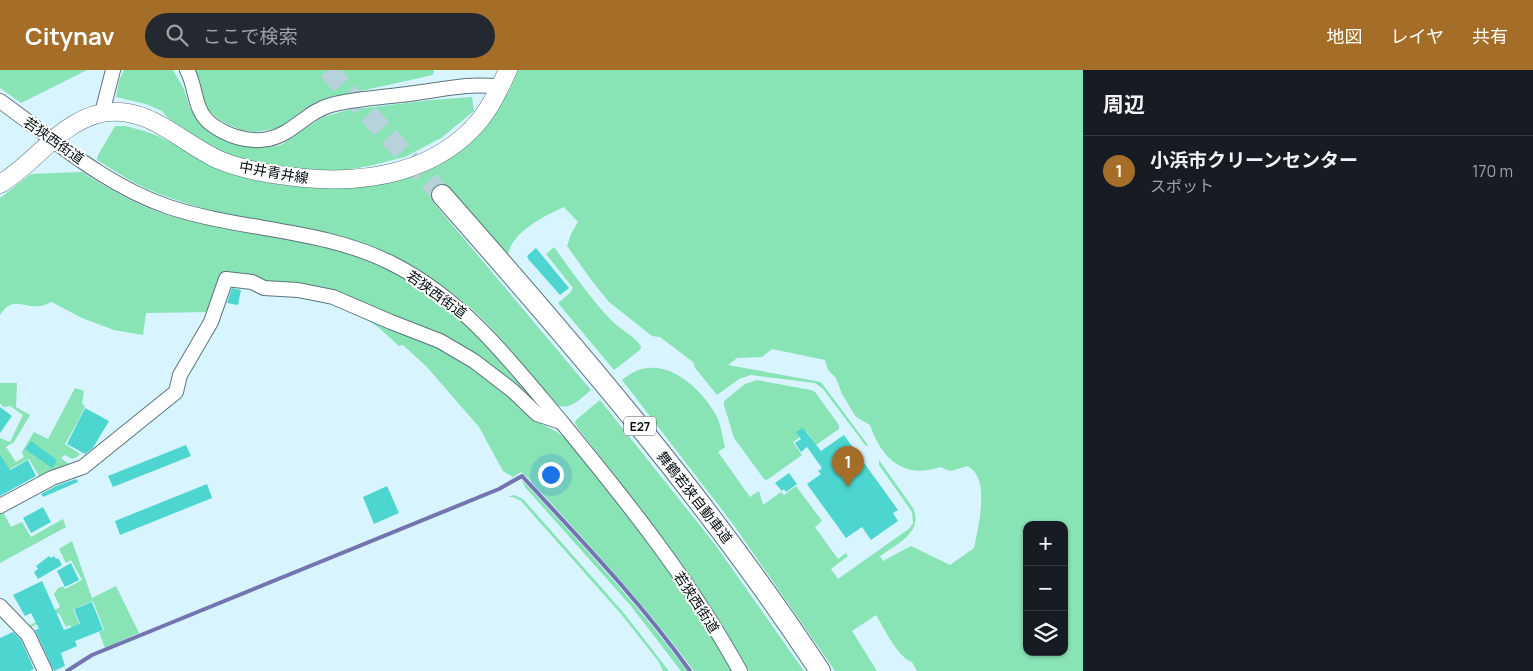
<!DOCTYPE html>
<html lang="ja">
<meta charset="utf-8">
<style>
:root{--surface:#171b24;--page:#242831;--text:#f1f3f6;--muted:#9ea1a6;--line:#363941;--accent:#a46e28}
body{margin:0;font-family:Manrope,"Noto Sans JP",sans-serif;background:var(--page);color:var(--text)}
.controls{position:absolute;right:15px;bottom:15px;display:grid;overflow:hidden;border-radius:10px;box-shadow:0 1px 4px #0004}
.controls button{width:45px;height:45px;display:grid;place-items:center;padding:0;border:0;border-bottom:1px solid var(--line);background:var(--surface);color:var(--text);font:25px sans-serif}
.you{position:absolute;left:550px;top:404px;width:18px;height:18px;margin:-12px;border:4px solid #fff;border-radius:50%;background:#1a73e8;box-shadow:0 0 0 8px #1a73e833}
.badge{display:grid;place-items:center;width:32px;height:32px;border-radius:50%;background:var(--accent);color:#fff;font-size:16px;font-weight:700}
.pin{position:absolute;translate:-50% -41px;filter:drop-shadow(0 1px 2px #0008)}
.pin::after{content:'';position:absolute;top:26px;width:18px;height:15px;background:inherit;clip-path:polygon(0 0,100% 0,50% 100%)}
.list{margin:0;padding:0;list-style:none}
h2{display:flex;justify-content:space-between;align-items:center;height:65px;margin:0;padding:0 20px;font-size:21px}
h2 small{font-size:16px;font-weight:400;color:var(--muted)}
.list li{display:grid;grid-template-columns:32px 1fr auto;gap:15px;align-items:center;box-sizing:border-box;height:70px;padding:0 20px;border-top:1px solid var(--line)}
.list b{display:block;font-size:19px;white-space:nowrap}
.list p{margin:0;font-size:16px;white-space:nowrap;color:var(--muted)}
.list em{font-size:16px;font-style:normal;color:var(--muted)}
.icon{flex:none;width:28px;height:28px;fill:none;stroke:currentColor;stroke-width:2;stroke-linecap:round;stroke-linejoin:round}
.map{position:relative;flex:none;width:1083px;height:601px;overflow:hidden}
header{display:flex;align-items:center;gap:30px;box-sizing:border-box;height:70px;padding:0 25px;background:var(--accent);color:#fff}
header strong{font-size:24px}
nav{display:flex;gap:28px;margin-inline-start:auto;font-size:18px}
.search{width:350px;height:45px;background:var(--page);display:flex;align-items:center;gap:12px;box-sizing:border-box;padding:0 18px;border-radius:28px;color:var(--muted);font-size:19px}
main{display:flex}
aside{flex:1;background:var(--surface)}
.map>svg:first-child{display:block}
.green{fill:#88e3b5;fill-rule:evenodd}
.lines{fill:none;stroke-linecap:round;stroke-linejoin:round}
.stream{stroke:#7275af;stroke-width:4}
.building{fill:#4dd6d0}
.highway-tunnel{stroke:#b8d2db;stroke-width:20;stroke-dasharray:20 10;stroke-linecap:butt}
.minor-casing{stroke:#5b747e;stroke-width:16}
.major-casing{stroke:#5b747e;stroke-width:19}
.highway-casing{stroke:#5b747e;stroke-width:22}
.minor{stroke:#fff;stroke-width:14}
.major{stroke:#fff;stroke-width:18}
.highway{stroke:#fff;stroke-width:20}
.labels{text-anchor:middle;dominant-baseline:central;stroke-width:4;stroke-linejoin:round;paint-order:stroke}
.shield{fill:#fff;stroke:#505658;stroke-width:1}
.shield-label{font-size:12px;font-weight:bold;fill:#050e11}
.street-label{font-size:14px;fill:#050e11;stroke:#fff}
</style>
<header>
<strong>Citynav</strong>
<div class="search"><svg class="icon" aria-label="search" viewBox="0 0 24 24"><circle cx="10" cy="10" r="6"/><path d="M15 15l6 6"/></svg>ここで検索</div>
<nav><a>地図</a><a>レイヤ</a><a>共有</a></nav>
</header>
<main>
<div class="map">
<svg width="1083" height="601" viewBox="0 0 1083 601">
<rect width="100%" height="100%" fill="#d8f4ff"/>
<!-- green -->
<g class="green">
<path d="M0,0H87L21,33L0,18Z"/>
<path d="M124,0H173L184,19L190,38L199,52L207,59L238,74L250,77H271L281,75L323,47L348,40L431,30L472,27L474,41L441,68L405,87L369,96L333,102H310L259,95L219,82L181,57L167,47L162,41L146,34L116,27L119,11Z"/>
<path d="M195,0H434L433,5L329,28L304,39L279,58L255,62L241,60L227,54L217,48L207,39L202,28Z"/>
<path d="M518,0H1083V601H917L912,592C898,588 884,558 876,545L852,561L877,601H835L733,454L622,310C657,280 695,311 715,343C721,353 722,366 725,377L718,382L750,427L759,421L763,435L781,422L784,425L796,416L822,451L815,457L838,489L846,483L848,486L831,499L838,509L910,458L913,453L912,442L879,395V390L913,438C924,462 897,474 880,486L883,491L911,476L950,495L974,478C978,459 987,421 976,404C975,401 970,398 968,396L950,401L940,397C904,410 881,388 870,355L856,347L842,324L836,308L828,300L825,290L772,279L762,287L737,288L728,295L821,312L868,375L866,376L823,319L815,313L751,305L739,309L717,325L695,298L693,292L660,267L652,266L609,232L592,211L567,176L571,164L578,152L564,137C544,146 511,162 508,186L445,121L433,132L591,320C579,330 570,341 555,335C528,304 504,268 473,240C445,215 412,194 378,179C337,161 292,157 249,148C213,142 176,132 143,117C127,109 112,99 97,90V87L115,56H125L141,60L158,66L195,85L380,113L493,45L508,23ZM1027,455H1064V582H1027Z"/>
<path d="M82,102C113,122 145,140 181,149C241,165 306,165 363,188C395,201 425,218 451,240C483,267 509,301 536,332H531L393,248L222,206L211,242L146,243L143,265L114,260L82,248L52,232C48,233 44,236 40,236C22,238 13,225 0,245V128L31,104Z"/>
<path d="M554,177C573,203 590,228 612,251C621,260 634,266 641,276L640,280L614,300L558,233L570,223L573,218L546,184Z"/>
<path d="M301,225L331,231L438,274L472,293L536,351L557,362L570,372L616,430L669,501L711,565L732,601H694C643,532 585,470 527,407L521,402L513,407L503,401L479,357L426,296L403,275L399,276C392,270 385,263 378,257C355,241 328,233 301,225Z"/>
<path d="M757,310L811,320L815,322L839,355V359L816,375L807,362L793,372L802,385L767,410L764,409L734,368L724,335V331L745,314Z"/>
<path d="M0,313H17L16,337L30,345L14,372L6,377L16,392L24,387L22,382L34,362L48,369L75,318L84,321L82,334L85,336L77,353L65,374L80,384L77,387L72,389L65,385L61,388L69,394L70,399L42,411L29,389L2,403L0,408V368L10,372L23,345L10,336L3,337L0,333Z"/>
<path d="M600,330L714,473L804,601H749C701,513 639,436 578,358L575,353L576,350Z"/>
<path d="M522,410C579,472 637,533 687,601H681L631,536L525,417Z"/>
<path d="M514,425L523,429L623,542L669,601H663L659,592L621,544L521,431L513,427H508Z"/>
<path d="M2,440L11,457L22,452L31,467L63,449L66,457L0,493V441Z"/>
<path d="M72,471L92,528L116,516L139,563L105,578L99,562L104,560L93,531L73,539L82,561L75,566L70,555L66,557L59,543L27,559L26,558L60,537L54,524L58,518L63,516L65,519L82,510L71,490L66,493L59,479Z"/>
</g>
<g class="lines">
<!-- stream -->
<path class="stream" d="M67,601L92,585L499,419L522,406C580,469 640,531 690,601"/>
</g>
<!-- building -->
<g class="building">
<path d="M536,178L569,218L560,225L529,190L527,186Z"/>
<path d="M232,218L241,220L238,235L227,233Z"/>
<path d="M0,337L12,346L0,363Z"/>
<path d="M85,338L109,351L93,378L85,384L67,374Z"/>
<path d="M803,358L821,381L844,365L898,440L893,443L898,451L871,470L862,457L846,468L807,414L821,404L818,401L822,398L807,377L801,382L795,373L801,369L796,362Z"/>
<path d="M31,371L57,390L52,398L25,379Z"/>
<path d="M186,375L191,386L113,417L108,406Z"/>
<path d="M0,385L10,400L28,390L36,406L0,426Z"/>
<path d="M789,403L797,414L786,422L784,419L782,421L775,413Z"/>
<path d="M76,409L78,412L43,427L41,424L56,416Z"/>
<path d="M207,414L212,428L120,465L115,451Z"/>
<path d="M387,416L399,443L374,454L363,427Z"/>
<path d="M43,437L51,452L31,463L23,448Z"/>
<path d="M49,486L51,488L54,486L56,489L58,488L62,495L38,509L34,502L38,499L36,496Z"/>
<path d="M71,493L79,510L65,517L57,501Z"/>
<path d="M42,511L64,560L80,554L74,539L92,532L103,560L75,571L77,576L61,583L65,596L54,601L35,560L39,559L31,543L25,546L13,525Z"/>
<path d="M13,562L21,570L34,599L30,601H0V568Z"/>
</g>
<g class="lines">
<!-- highway-tunnel -->
<path class="highway-tunnel" d="M328,0L442,125"/>
<!-- minor casing -->
<g class="minor-casing">
<g id="minor">
<path d="M187,0C197,18 193,40 211,54C227,66 249,73 268,69C292,65 307,41 331,35C353,29 376,28 399,25C421,23 444,18 466,16C478,15 489,16 501,16"/>
<path d="M0,31C53,69 106,116 169,137C242,161 321,158 391,193C465,230 512,293 564,355C628,433 691,512 740,601"/>
<path d="M102,43L113,0"/>
<path d="M0,436L52,408L83,397L176,322L180,305L211,252L226,209L252,212L264,218L298,220L333,227L391,252L440,271L474,291L513,321L537,344L561,352"/>
<path d="M0,536L28,565L45,601"/>
</g>
</g>
<!-- major casing -->
<g class="major-casing">
<path id="major" d="M0,114C36,93 59,52 102,43C148,34 181,73 219,90C246,101 275,105 304,108C368,114 437,102 480,50C492,35 500,17 508,0"/>
</g>
<!-- highway casing -->
<g class="highway-casing">
<path id="highway" d="M442,125C576,277 708,431 820,601"/>
</g>
<!-- minor -->
<use href="#minor" class="minor"/>
<!-- major -->
<use href="#major" class="major"/>
<!-- highway -->
<use href="#highway" class="highway"/>
</g>
<g class="labels">
<!-- shield labels -->
<rect class="shield" x="624" y="346.5" width="32" height="19" rx="4"/>
<g class="shield-label">
<text x="640" y="356">E27</text>
</g>
<!-- street labels -->
<g class="street-label">
<text transform="translate(54 70) rotate(35)">若狭西街道</text>
<text transform="translate(274 102) rotate(10)">中井青井線</text>
<text transform="translate(437 224) rotate(36)">若狭西街道</text>
<text transform="translate(695 427) rotate(52)">舞鶴若狭自動車道</text>
<text transform="translate(697 532) rotate(57)">若狭西街道</text>
</g>
</g>
</svg>
<div class="controls">
<button>+</button>
<button>−</button>
<button><svg class="icon" aria-label="layers" viewBox="0 0 24 24"><path d="M12 4l9 5-9 5-9-5zM3 14l9 5 9-5"/></svg></button>
</div>
<div class="you"></div>
<div class="pin badge" style="left:848px;top:417px">1</div>
</div>
<aside>
<h2>周辺<small></small></h2>
<ul class="list">
<li><span class="badge">1</span><div><b>小浜市クリーンセンター</b><p>スポット</p></div><em>170 m</em></li>
</ul>
</aside>
</main>
